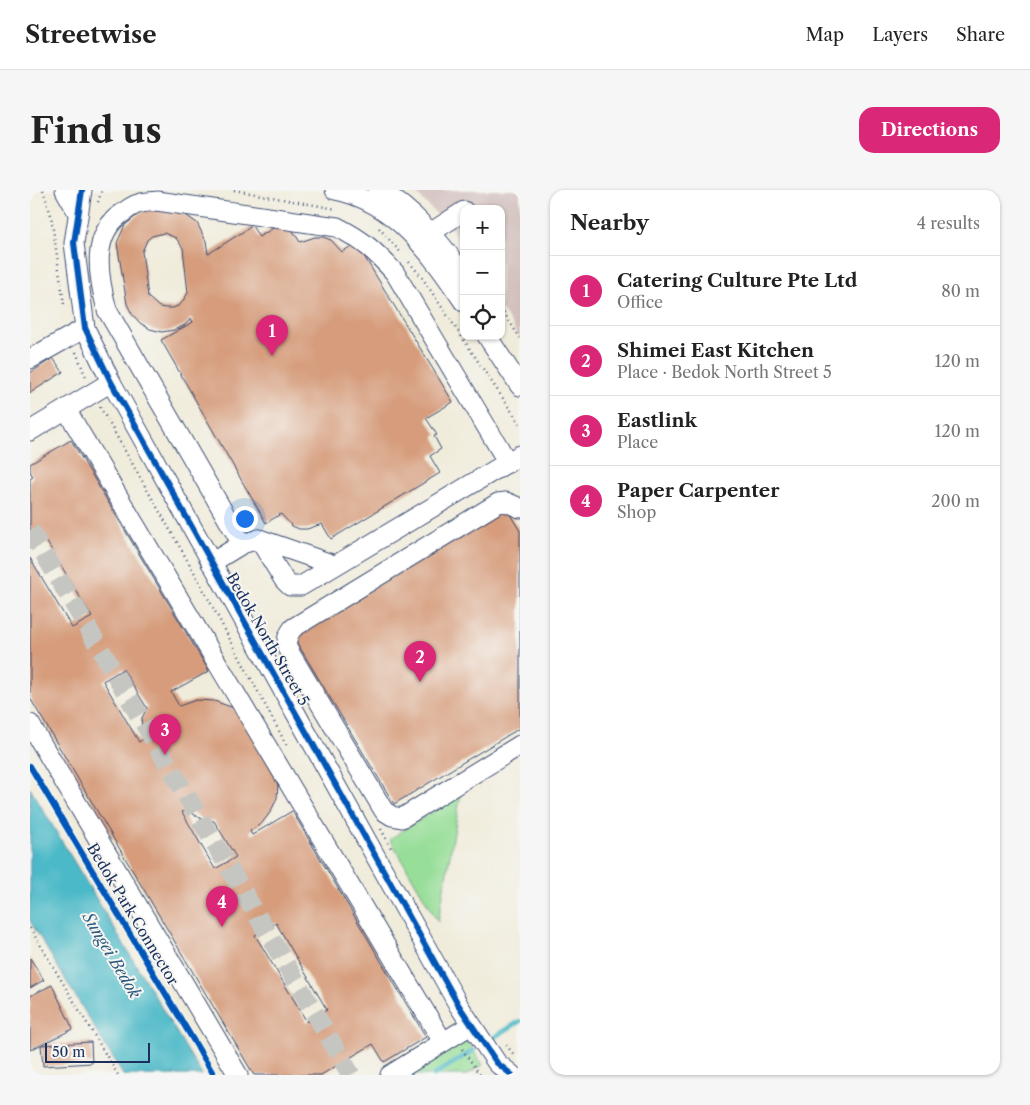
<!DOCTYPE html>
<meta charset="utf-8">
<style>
:root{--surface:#fff;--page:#f6f6f6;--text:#222;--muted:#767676;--line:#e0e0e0;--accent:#db2777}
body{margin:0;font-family:"Libre Caslon Text",serif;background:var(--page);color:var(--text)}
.controls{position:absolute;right:15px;top:15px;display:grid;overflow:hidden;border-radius:10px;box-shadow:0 1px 4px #0004}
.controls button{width:45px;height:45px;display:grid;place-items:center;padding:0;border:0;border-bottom:1px solid var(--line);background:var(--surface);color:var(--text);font:25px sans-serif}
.scale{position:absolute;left:15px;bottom:12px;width:105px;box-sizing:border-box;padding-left:5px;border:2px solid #1b2f5e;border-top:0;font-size:14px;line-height:18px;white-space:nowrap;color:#1b2f5e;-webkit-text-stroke:4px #f6f6f2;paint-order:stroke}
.you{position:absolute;left:214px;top:328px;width:18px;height:18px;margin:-12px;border:4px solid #fff;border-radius:50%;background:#1a73e8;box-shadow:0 0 0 8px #1a73e833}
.badge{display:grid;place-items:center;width:32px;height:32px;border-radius:50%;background:var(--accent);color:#fff;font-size:16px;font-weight:700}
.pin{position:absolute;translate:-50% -41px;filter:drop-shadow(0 1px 2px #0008)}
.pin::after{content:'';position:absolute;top:26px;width:18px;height:15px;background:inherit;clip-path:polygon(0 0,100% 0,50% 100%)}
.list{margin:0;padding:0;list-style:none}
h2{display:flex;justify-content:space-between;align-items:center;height:65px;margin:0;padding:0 20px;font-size:21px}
h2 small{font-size:16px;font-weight:400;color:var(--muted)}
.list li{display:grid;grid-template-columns:32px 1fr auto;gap:15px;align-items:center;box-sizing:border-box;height:70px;padding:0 20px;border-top:1px solid var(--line)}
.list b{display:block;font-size:19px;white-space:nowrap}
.list p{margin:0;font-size:16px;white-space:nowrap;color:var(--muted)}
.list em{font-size:16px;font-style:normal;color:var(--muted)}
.icon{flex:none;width:28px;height:28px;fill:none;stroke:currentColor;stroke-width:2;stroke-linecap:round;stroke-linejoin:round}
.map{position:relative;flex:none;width:490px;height:885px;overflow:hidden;border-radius:15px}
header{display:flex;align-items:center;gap:30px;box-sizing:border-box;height:70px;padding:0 25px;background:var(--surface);border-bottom:1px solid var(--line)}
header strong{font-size:24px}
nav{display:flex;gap:28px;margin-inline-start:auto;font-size:18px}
.intro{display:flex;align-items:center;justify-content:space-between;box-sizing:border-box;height:120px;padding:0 30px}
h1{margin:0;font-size:35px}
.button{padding:12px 22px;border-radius:15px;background:var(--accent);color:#fff;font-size:18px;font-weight:700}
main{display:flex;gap:30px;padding:0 30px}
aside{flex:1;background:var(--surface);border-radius:15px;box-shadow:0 1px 4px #0004}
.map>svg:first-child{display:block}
.industrial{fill:#d1bfbd}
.green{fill:#97de98;stroke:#59867b}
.water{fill:#4cb9c7;stroke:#347492}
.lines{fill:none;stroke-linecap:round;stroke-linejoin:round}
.stream{stroke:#4cb9c7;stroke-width:4.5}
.building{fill:#d69c7c;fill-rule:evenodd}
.minor-tunnel{stroke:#c5c6c2;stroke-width:19;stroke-dasharray:19 9;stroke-linecap:butt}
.minor-casing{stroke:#3b4b71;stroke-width:21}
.path{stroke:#3b4b71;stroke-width:2.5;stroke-dasharray:1 4;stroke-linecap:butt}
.minor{stroke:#fff;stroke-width:19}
.cycleway-casing{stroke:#f6f6f2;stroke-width:9}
.cycleway{stroke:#0057b8;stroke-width:6}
.labels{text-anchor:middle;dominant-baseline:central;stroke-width:4;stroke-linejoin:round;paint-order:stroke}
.street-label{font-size:15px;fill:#1b2f5e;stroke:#f6f6f2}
.water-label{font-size:16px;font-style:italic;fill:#2a587e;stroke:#f6f6f2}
</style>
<header>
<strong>Streetwise</strong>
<nav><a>Map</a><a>Layers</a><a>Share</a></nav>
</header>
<div class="intro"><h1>Find us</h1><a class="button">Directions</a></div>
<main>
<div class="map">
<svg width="490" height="885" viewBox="0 0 490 885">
<rect width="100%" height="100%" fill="#f6f6f2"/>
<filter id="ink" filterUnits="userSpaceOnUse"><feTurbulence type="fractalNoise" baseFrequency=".02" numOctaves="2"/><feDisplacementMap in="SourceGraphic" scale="10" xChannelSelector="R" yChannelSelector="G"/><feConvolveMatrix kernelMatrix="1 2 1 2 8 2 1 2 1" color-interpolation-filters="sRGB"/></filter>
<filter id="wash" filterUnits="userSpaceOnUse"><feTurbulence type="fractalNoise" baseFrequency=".0096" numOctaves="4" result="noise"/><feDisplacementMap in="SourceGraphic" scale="20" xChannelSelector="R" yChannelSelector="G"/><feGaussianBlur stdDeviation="1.12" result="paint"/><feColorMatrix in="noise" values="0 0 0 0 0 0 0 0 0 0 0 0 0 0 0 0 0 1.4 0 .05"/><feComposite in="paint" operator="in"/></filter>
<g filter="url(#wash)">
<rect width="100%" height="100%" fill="#f0ecdb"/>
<!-- industrial -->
<path class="industrial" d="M383,0H490V148L471,118V19H434V58L423,41Z"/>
<!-- green -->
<g class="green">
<path d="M431,603L408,732L360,649Z"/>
<path d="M435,848L453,875L436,885H375Z"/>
</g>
<!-- water -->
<path class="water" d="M0,598L172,885H93L0,731Z"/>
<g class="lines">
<!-- stream -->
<g class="stream">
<path d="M463,848L490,831"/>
<path d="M404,885L444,860"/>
</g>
</g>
<g id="blocks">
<!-- building -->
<g class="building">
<path d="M130,17L150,21L167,33L176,51L178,64L222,36L229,47L256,30L270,52L285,47H293L301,50L312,62L326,53L423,212L396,228L407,245L404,246L411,259L400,266L410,283L301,349L292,334L277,339H269L262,336L251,324L236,333L131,150L163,132L161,128L155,135L144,140L132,142L120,139L110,133L102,124L97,114L87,53L95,35L111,22ZM134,43L146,48L153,58L158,103L150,115L143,118H136L129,117L118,107L112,62L117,50L122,46Z"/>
<path d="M23,168L33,182L0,203V183Z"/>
<path d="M41,250L179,481L141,502L149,516L166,510L184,511L201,517L214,529L245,579L248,593L247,608L241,621L232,633L220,641L222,645L262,621L396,847L354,872L343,854L291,885H224L0,508V368L42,438L62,427L15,349L0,358V289L3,287L0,281V274ZM93,479L117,518L112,528L111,539L113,549L109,552L73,491ZM156,620L174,630L184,631L206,667L185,679L152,622ZM246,733L297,820L277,832L225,745Z"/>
<path d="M476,318L490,341V538L364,614L263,446Z"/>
<path d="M0,768L14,790L0,798Z"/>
<path d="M22,795L43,839L0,860V806Z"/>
<path d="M61,852L62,873L13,876L11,855Z"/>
</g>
</g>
</g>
<g filter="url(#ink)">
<use href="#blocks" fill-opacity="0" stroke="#3b4b71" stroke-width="1"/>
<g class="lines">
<!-- minor-tunnel -->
<path class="minor-tunnel" d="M0,340L321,885"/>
<!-- minor casing -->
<g class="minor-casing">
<g id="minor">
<path d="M35,0L48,23"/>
<path d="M52,0L44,53L55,138L81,192L429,816L467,873L482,885"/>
<path d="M305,0C365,11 402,65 434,112"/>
<path d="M348,0C380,16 415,56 434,87"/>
<path d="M391,49L434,21"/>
<path d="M457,146L490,196"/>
<path d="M0,169L55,138"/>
<path d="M36,219L413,852"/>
<path d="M0,241L81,192"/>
<path d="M490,318L476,312L468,313L263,438C258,445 256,449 257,458L354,621L362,626L372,628L490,555"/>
<path d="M229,349L254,390L260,396H271L490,265"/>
<path d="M212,354L77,120C68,86 60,43 94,22C98,19 103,15 108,14C113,12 121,12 127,11L307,37C333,50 346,62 365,83L478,273"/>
<path d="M181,373L212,354L229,349L304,375"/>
<path d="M0,534L208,885"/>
<path d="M360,885L441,835"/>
</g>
</g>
<!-- path -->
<g class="path">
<path d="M13,0L21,25L34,114"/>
<path d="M204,0L306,19"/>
<path d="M68,12L72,0"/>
<path d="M349,38L372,64"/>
<path d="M379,72L391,86L490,234"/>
<path d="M471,118L490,148"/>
<path d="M46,162L57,190"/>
<path d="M70,217L164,382L257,556"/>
<path d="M351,639L361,658"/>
<path d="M0,738L88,885"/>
<path d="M476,855L485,866"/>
<path d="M432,859L450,885"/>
</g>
<!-- minor -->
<use href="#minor" class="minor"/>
<!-- cycleway casing -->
<g class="cycleway-casing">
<g id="cycleway">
<path d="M52,0L44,53L55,138L81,192L429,816L467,873L482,885"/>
<path d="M0,576L184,885"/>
</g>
</g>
<!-- cycleway -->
<use href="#cycleway" class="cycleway"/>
</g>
</g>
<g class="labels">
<!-- street labels -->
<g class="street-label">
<text transform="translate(238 449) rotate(60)">Bedok North Street 5</text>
<text transform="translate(103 724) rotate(59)">Bedok Park Connector</text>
</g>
<!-- water labels -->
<g class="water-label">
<text transform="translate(82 765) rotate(59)">Sungei Bedok</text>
</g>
</g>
</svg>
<div class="controls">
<button>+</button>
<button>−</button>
<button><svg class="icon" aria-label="locate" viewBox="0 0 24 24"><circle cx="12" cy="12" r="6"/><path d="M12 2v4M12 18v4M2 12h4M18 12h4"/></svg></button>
</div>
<div class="scale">50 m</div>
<div class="you"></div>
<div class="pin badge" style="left:242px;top:166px">1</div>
<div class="pin badge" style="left:390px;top:492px">2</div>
<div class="pin badge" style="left:135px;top:565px">3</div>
<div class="pin badge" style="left:192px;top:737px">4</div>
</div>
<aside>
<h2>Nearby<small>4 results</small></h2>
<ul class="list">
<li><span class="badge">1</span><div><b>Catering Culture Pte Ltd</b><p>Office</p></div><em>80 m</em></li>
<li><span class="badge">2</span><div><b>Shimei East Kitchen</b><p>Place · Bedok North Street 5</p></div><em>120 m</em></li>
<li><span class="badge">3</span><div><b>Eastlink</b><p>Place</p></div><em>120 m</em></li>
<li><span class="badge">4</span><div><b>Paper Carpenter</b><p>Shop</p></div><em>200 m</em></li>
</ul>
</aside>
</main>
